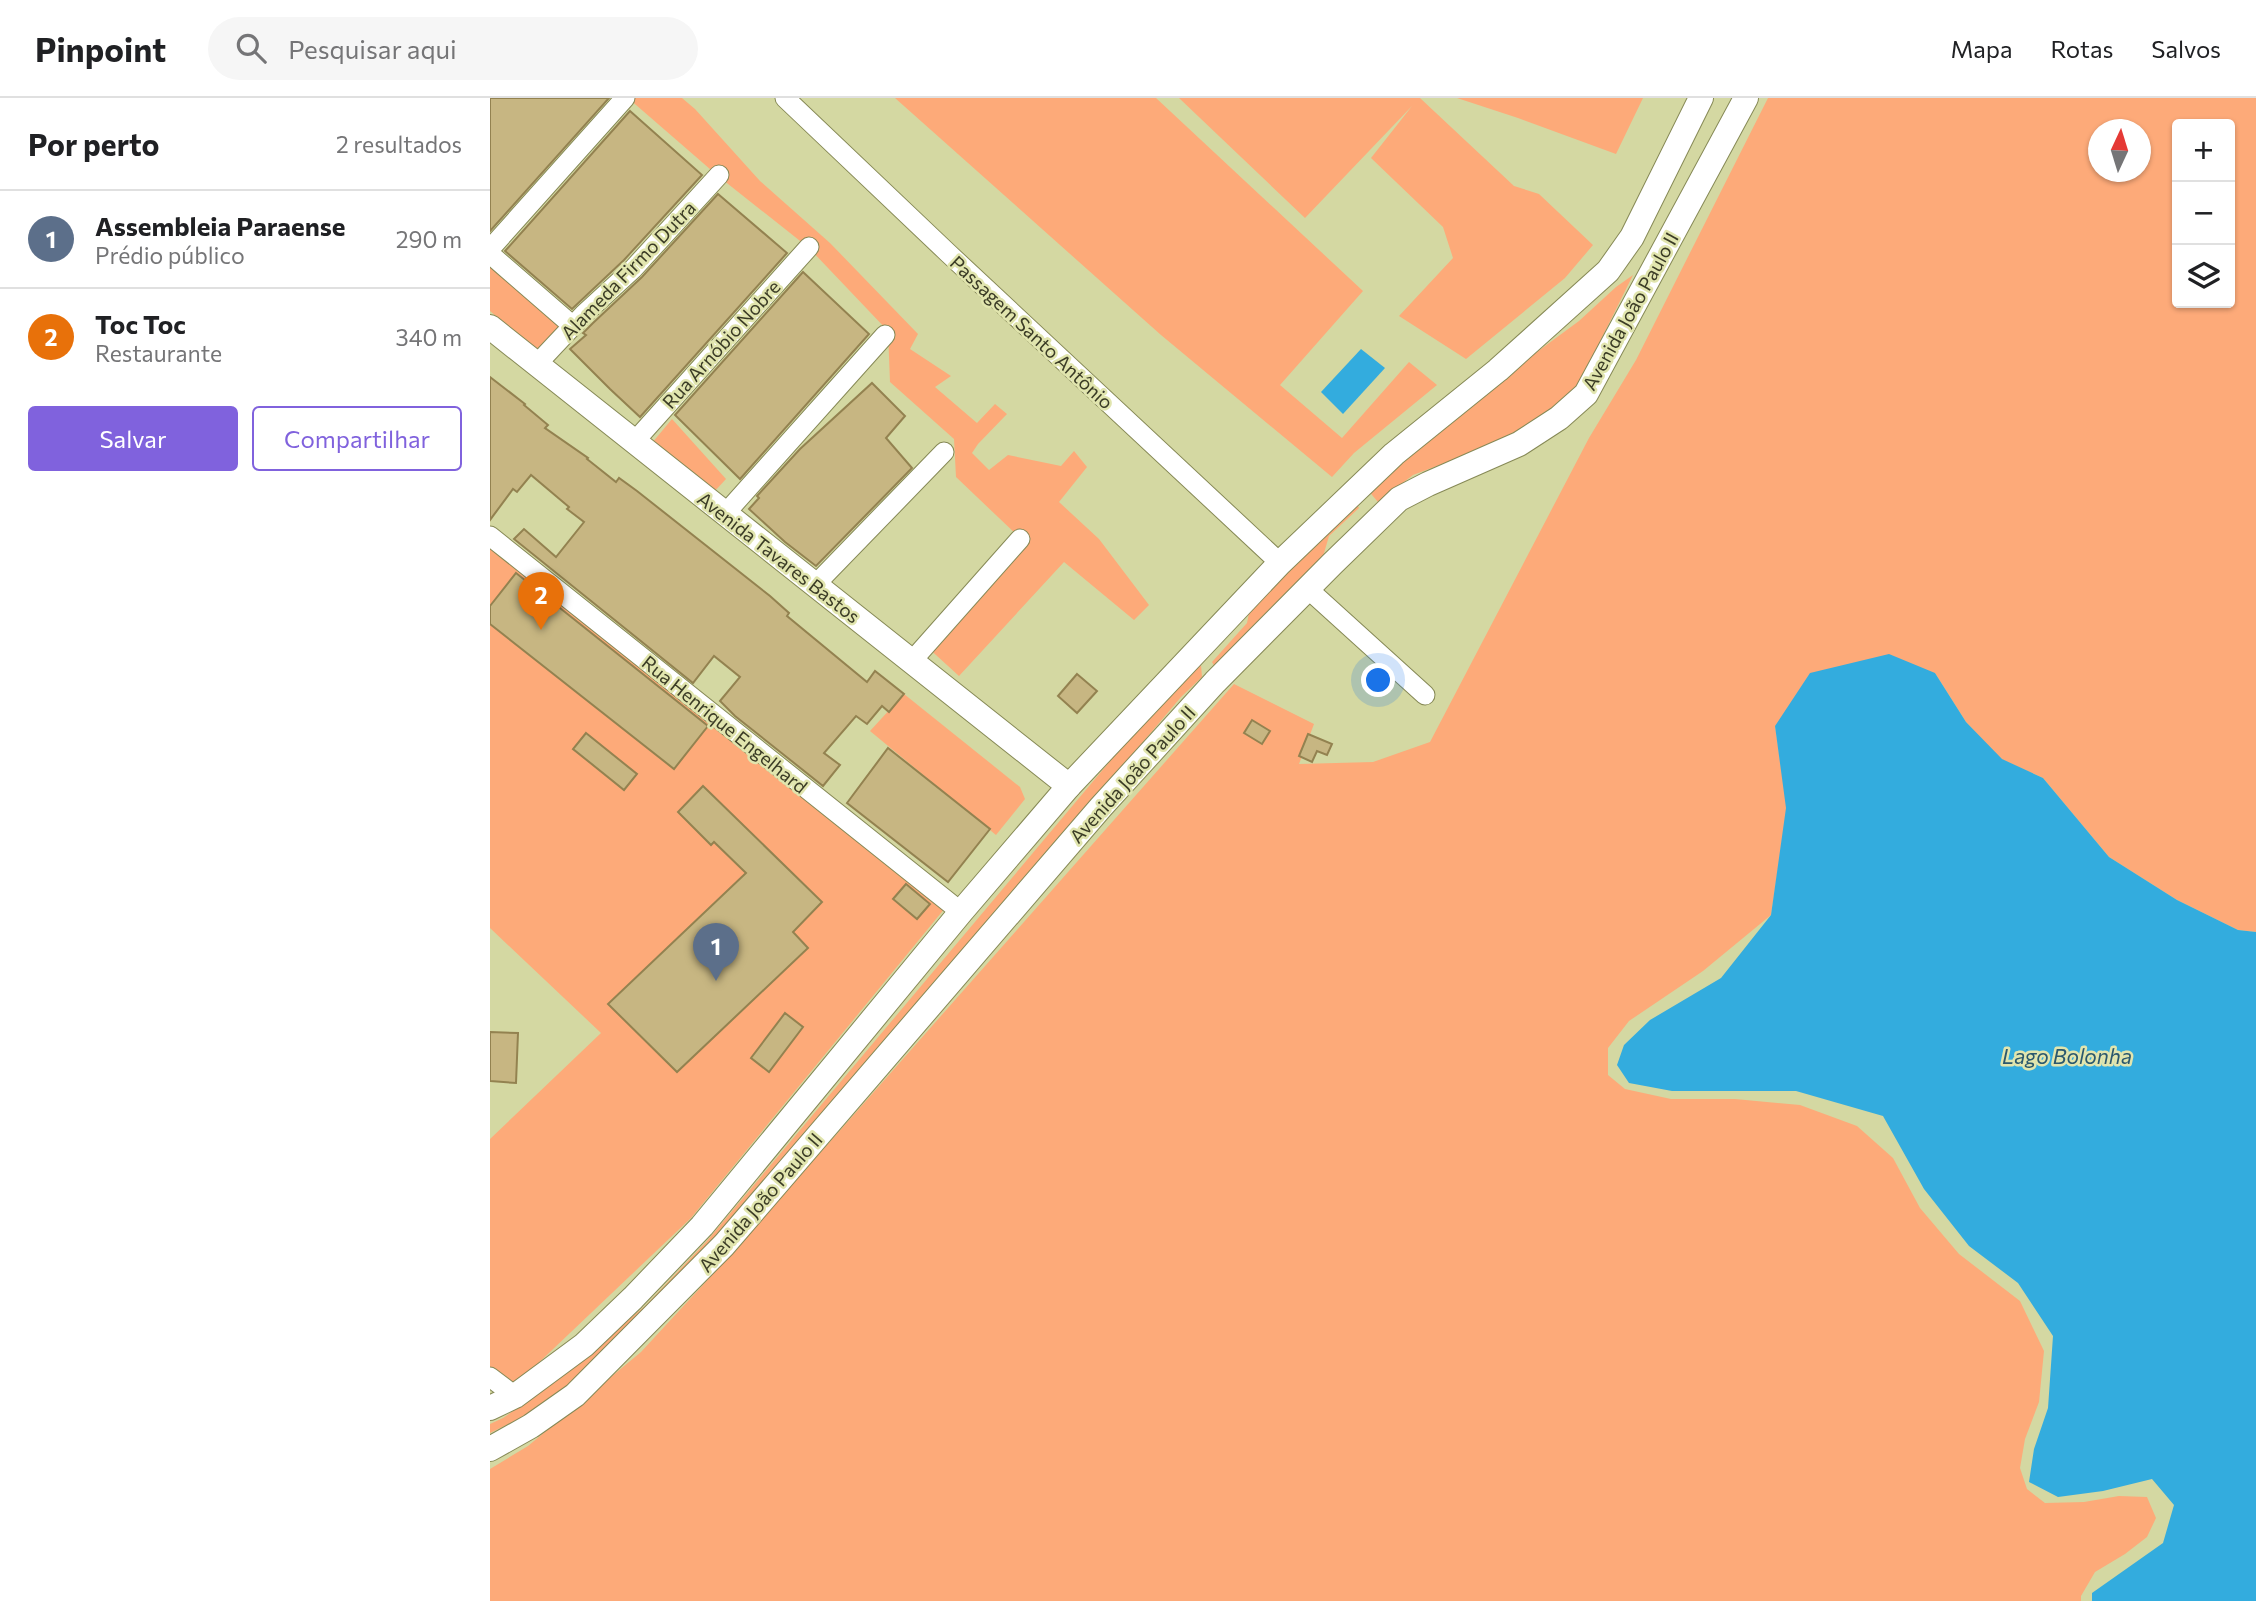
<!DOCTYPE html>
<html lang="pt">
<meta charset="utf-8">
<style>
:root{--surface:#fff;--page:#f6f6f6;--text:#202124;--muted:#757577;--line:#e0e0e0;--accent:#8062dd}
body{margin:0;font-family:Commissioner,sans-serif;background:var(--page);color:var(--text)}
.controls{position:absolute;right:21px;top:21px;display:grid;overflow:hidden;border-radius:7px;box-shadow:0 2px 5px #0004}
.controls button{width:63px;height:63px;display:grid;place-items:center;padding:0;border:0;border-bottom:2px solid var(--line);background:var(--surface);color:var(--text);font:35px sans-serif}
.compass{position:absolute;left:1598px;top:21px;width:63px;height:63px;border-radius:50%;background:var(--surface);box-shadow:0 2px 5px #0004;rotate:4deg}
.you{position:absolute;left:889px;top:583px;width:24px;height:24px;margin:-18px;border:5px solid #fff;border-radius:50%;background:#1a73e8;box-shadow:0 0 0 10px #1a73e833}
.badge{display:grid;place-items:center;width:46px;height:46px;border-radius:50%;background:var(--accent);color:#fff;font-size:23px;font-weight:700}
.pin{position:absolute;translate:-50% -58px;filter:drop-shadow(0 2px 4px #0008)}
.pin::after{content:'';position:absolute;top:37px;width:24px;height:21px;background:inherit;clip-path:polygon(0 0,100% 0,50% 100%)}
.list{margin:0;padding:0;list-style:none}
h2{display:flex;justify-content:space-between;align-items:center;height:91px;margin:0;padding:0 28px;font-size:30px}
h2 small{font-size:23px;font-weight:400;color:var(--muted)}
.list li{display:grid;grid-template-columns:46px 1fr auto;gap:21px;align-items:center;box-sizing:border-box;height:98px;padding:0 28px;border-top:2px solid var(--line)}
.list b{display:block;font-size:26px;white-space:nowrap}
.list p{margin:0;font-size:23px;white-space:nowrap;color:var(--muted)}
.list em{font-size:23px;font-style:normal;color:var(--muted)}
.actions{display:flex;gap:14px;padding:21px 28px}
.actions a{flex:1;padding:16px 0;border:2px solid var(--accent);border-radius:7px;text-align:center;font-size:24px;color:var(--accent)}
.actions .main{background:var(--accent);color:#fff}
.icon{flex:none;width:38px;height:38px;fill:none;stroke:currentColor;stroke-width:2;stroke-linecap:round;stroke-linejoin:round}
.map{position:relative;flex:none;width:1766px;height:1503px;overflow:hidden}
header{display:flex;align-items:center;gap:42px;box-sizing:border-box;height:98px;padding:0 35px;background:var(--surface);border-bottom:2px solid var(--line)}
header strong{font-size:33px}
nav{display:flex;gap:38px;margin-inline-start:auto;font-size:24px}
.search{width:490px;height:63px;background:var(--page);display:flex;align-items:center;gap:18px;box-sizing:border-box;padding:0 24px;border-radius:38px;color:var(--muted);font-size:26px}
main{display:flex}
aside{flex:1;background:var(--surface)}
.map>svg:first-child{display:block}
.green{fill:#fdaa79;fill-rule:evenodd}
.water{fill:#33acde}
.building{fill:#c7b682;stroke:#938250;stroke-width:2}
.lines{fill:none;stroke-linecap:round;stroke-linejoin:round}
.minor-casing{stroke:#868956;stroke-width:21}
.major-casing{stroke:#868956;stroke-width:26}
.minor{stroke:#fff;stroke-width:19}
.major{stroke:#fff;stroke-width:24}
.labels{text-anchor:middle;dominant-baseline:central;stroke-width:5;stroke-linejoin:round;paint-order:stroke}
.street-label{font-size:19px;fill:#3b3c26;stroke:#e1e5ae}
.water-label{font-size:21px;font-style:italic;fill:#2a586e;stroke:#e1e5ae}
</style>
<header>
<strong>Pinpoint</strong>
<div class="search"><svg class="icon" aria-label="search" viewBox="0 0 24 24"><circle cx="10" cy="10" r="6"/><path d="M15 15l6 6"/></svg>Pesquisar aqui</div>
<nav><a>Mapa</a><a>Rotas</a><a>Salvos</a></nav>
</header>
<main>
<aside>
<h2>Por perto<small>2 resultados</small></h2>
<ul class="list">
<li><span class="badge" style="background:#5c6f8a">1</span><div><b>Assembleia Paraense</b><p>Prédio público</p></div><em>290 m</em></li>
<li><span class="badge" style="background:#e8710a">2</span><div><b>Toc Toc</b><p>Restaurante</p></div><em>340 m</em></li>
</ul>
<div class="actions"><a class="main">Salvar</a><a>Compartilhar</a></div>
</aside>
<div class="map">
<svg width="1766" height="1503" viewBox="0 0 1766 1503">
<rect width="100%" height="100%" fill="#d4d8a2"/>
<!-- green -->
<g class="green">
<path d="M138,0H192L205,11L270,83L340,145L428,236L420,251L461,278L445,289L487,325L505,306L517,316L488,346L482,355L499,372L518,357L571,368L584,353L597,369L569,404L609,441L659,507L644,522L574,464L469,578L435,547L530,440L466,379L464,341L400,284L398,233L319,150L228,78Z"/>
<path d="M405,0H666L873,193L790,287L852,340L919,264L947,287L864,355L842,379L671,237Z"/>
<path d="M689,0H930L1024,88L1049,96L1103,147L1075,180L976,261L909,218L963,160L953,129L881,60L922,8L815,120Z"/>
<path d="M967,0H1153L1126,56L1028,20Z"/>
<path d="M1278,0H1766V834L1748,832L1687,802L1619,759L1553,680L1511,661L1476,624L1445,575L1285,628L1297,710L1281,817L1213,873L1139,923L1118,950V977L1135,991L1181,1001H1245L1310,1007L1367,1028L1403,1060L1430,1110L1469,1156L1530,1203L1554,1253L1549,1304L1535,1341L1530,1370L1537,1391L1555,1405L1594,1404L1629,1398L1657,1399L1666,1420L1657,1439L1635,1456L1605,1474L1591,1498V1503H0V1371L38,1348L151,1254L224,1175L744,586L824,626L809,666L883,664L940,644L1099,340L1146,262ZM1687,26H1740V205H1687ZM1608,32H1650V74H1608Z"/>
<path d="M0,163L75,229L48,253L0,213Z"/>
<path d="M1143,177L1087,290L1052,322L981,355L923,377L888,404L877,391L1028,268L1089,223L1126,189Z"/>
<path d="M182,321L236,381L223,395L162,345Z"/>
<path d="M864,401L869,410L839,438L832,462L726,571L722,564L757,525L761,505Z"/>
<path d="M0,439L460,804L201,1120L20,1292L0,1276V1041L111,935L0,830Z"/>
<path d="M711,567L712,579L691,599L616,688L548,763L207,1168L83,1284L51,1310L0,1335V1326L13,1320L62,1286L155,1208L216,1144L642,637L691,581Z"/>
<path d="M414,596L530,689L535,701L506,737L380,633Z"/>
</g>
<!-- water -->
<g class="water">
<path d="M871,251L895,270L853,316L831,294Z"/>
<path d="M1399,556L1445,575L1476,624L1512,661L1553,680L1619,759L1687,802L1748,832L1766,834V1503H1602V1495L1673,1445L1684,1407L1662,1381L1613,1393L1568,1399L1539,1384L1544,1351L1558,1310L1563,1238L1528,1185L1479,1148L1434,1091L1393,1018L1306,993H1182L1139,985L1127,967L1134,947L1160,922L1231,880L1281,817L1296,710L1285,628L1320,575Z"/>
</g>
<!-- building -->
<g class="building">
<path d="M0,0H119L0,133Z"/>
<path d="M140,13L212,77L134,162L82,211L15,153Z"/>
<path d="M228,96L297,155L150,319L120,291L80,251L96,237L93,235L103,225L152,179Z"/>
<path d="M313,174L379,236L250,381L185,317Z"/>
<path d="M0,279L35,306L34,307L58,327L55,330L98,360L97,361L126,384L129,380L147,393L280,498L299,515L297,518L377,584L385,573L414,596L399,614L392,608L377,626L366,618L334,655L350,667L333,688L245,618L230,603L250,579L224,558L203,585L24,441L34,431L66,459L94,424L77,411L79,409L41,377L27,394L23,391L0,422Z"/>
<path d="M382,285L415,318L396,340L422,370L326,468L295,444L259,411L269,400L267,398L310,351Z"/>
<path d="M26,475L218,628L184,671L0,526V508Z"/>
<path d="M587,576L607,593L587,615L568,598Z"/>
<path d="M762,622L780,633L772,646L754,635Z"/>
<path d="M96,635L147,676L134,692L83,651Z"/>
<path d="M818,636L842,646L837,657L827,653L822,664L809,658Z"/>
<path d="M398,650L500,731L458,784L357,705Z"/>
<path d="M213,688L332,804L303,834L318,850L187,974L118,906L256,775L224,744L221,747L188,714Z"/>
<path d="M416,786L440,806L427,821L403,801Z"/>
<path d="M295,915L313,929L279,974L261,960Z"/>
<path d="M0,934L28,935L26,985L0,983Z"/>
</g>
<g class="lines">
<!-- minor casing -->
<g class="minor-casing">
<g id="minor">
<path d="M295,0L458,155L790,465"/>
<path d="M0,151L135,0"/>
<path d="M0,156L83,228"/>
<path d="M47,266L94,216L143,171L229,77"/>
<path d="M144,344L319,149"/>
<path d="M234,417L395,237"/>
<path d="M0,438L471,814"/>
<path d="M325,487L454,354"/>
<path d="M818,491L935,597"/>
<path d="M421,564L530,441"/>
<path d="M0,1279L25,1298"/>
</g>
</g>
<!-- major casing -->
<g class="major-casing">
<g id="major">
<path d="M0,229L579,688"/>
<path d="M0,1310L25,1298L94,1247L143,1200L212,1128L471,814L579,688L790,465L904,356L1008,272L1118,173L1142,139L1211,0"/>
<path d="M0,1351L41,1328L85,1297L234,1147L611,709L725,584L842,466L909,401L938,386L1029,346L1069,320L1096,296L1256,0"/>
</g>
</g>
<!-- minor -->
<use href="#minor" class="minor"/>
<!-- major -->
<use href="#major" class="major"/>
</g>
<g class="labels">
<!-- street labels -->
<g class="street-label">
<text transform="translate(138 172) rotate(-46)">Alameda Firmo Dutra</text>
<text transform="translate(1140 213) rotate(-61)">Avenida João Paulo II</text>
<text transform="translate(542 234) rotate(43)">Passagem Santo Antônio</text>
<text transform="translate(231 246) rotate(-48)">Rua Arnóbio Nobre</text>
<text transform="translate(289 459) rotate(38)">Avenida Tavares Bastos</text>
<text transform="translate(235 626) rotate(39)">Rua Henrique Engelhard</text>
<text transform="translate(642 676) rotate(-48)">Avenida João Paulo II</text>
<text transform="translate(270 1104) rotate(-49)">Avenida João Paulo II</text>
</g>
<!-- water labels -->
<g class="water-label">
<text x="1577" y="957">Lago Bolonha</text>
</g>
</g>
</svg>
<div class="controls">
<button>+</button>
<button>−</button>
<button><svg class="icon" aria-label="layers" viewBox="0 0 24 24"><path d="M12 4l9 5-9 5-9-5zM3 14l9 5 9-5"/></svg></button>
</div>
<svg class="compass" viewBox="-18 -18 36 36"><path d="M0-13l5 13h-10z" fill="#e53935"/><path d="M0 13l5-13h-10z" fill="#757577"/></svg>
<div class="you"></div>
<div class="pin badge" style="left:226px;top:883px;background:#5c6f8a">1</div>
<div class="pin badge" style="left:51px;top:532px;background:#e8710a">2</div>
</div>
</main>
